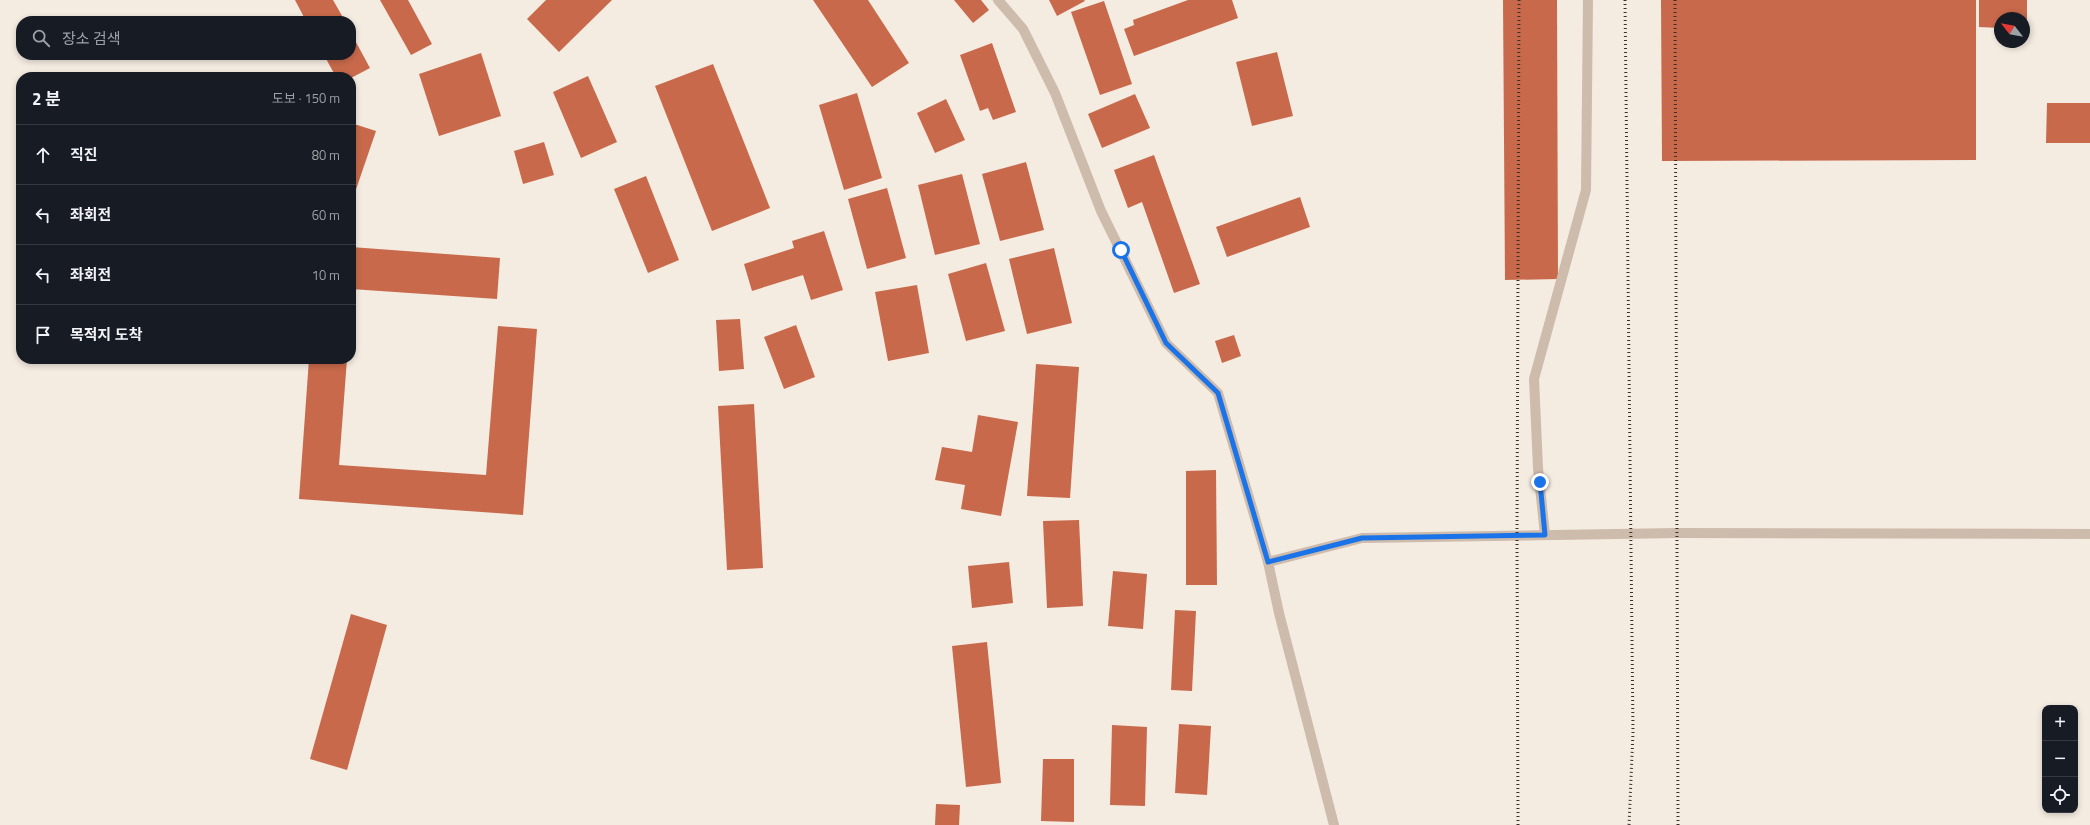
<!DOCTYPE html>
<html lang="ko">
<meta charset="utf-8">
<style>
:root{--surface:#171b24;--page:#20242c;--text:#f1f3f6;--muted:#9ea1a6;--line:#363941}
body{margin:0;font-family:"Titillium Web","Noto Sans KR",sans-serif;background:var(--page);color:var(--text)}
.controls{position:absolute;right:12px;bottom:12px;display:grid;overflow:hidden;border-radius:8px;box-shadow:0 2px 6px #0003}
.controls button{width:36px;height:36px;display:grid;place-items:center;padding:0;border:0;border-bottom:1px solid var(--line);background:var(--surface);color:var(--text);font:20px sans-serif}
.compass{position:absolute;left:1994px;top:12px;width:36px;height:36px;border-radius:50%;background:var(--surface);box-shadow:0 2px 6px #0003;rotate:301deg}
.stop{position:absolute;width:12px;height:12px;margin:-9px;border:3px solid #1a73e8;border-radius:50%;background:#fff}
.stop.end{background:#1a73e8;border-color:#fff;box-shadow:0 1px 4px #0008}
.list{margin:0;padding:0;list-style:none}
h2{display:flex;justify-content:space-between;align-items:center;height:52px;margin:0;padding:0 16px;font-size:17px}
h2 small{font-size:13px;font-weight:400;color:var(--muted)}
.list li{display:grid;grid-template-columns:26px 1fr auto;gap:12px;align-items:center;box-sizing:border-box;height:60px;padding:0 16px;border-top:1px solid var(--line)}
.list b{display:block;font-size:15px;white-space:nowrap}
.list em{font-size:13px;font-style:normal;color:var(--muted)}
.icon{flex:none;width:22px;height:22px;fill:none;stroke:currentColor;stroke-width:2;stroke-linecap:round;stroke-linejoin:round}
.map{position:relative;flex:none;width:2090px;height:825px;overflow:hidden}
.search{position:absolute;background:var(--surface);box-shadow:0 2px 6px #0003;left:16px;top:16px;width:340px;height:44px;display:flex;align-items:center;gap:10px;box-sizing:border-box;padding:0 14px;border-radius:16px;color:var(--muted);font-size:15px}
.panel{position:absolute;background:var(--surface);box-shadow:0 2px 6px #0003;left:16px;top:72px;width:340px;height:292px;border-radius:16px}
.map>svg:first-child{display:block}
.building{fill:#c8694b}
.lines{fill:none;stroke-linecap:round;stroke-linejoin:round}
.minor{stroke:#cdbbac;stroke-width:10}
.rail{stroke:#3b302b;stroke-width:3;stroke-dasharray:1 3;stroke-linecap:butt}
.route{stroke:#1a73e8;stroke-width:5}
</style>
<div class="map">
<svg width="2090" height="825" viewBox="0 0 2090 825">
<rect width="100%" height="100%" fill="#f4ebe1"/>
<!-- building -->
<g class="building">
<path d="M295,0H333L345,21H306Z"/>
<path d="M380,0H408L432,44L411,55Z"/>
<path d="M546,0H612L559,52L527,19Z"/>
<path d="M813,0H868L909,63L872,87Z"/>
<path d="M954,0H981L989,10L973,23Z"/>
<path d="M1049,0H1084L1085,1L1057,16Z"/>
<path d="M1188,0H1232L1238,18L1134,56L1124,29L1134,25L1133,20Z"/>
<path d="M1503,0H1557L1558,279L1505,280Z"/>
<path d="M1661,0H1976V160L1662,161Z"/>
<path d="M1979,0H2027V28H2024V18H2000V28L1979,27Z"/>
<path d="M1104,1L1132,84L1100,95L1071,12Z"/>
<path d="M351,33L370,68L351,78L336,77L324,55H351Z"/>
<path d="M992,43L1016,112L993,120L988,108L980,111L960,55Z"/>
<path d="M1277,52L1293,116L1252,126L1236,62Z"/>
<path d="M481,53L501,116L439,136L419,74Z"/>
<path d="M713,64L770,208L712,231L655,86Z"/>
<path d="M588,76L617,142L581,158L553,92Z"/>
<path d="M857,93L882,178L844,190L819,105Z"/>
<path d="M1135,94L1150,128L1102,148L1088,114Z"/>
<path d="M946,99L965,140L935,153L917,113Z"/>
<path d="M2047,103H2090V143H2046Z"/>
<path d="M351,123L376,131L351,204Z"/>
<path d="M544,142L554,175L523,184L514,151Z"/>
<path d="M1154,155L1200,284L1174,293L1142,202L1128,208L1114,170Z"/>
<path d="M1026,162L1044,230L1000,241L982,174Z"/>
<path d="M962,174L980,244L935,255L918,185Z"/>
<path d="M646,176L679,260L648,273L614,189Z"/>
<path d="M887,188L906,258L867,269L848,199Z"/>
<path d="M1300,197L1310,227L1227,257L1216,227Z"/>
<path d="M824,231L843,290L811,300L803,275L752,291L744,264L794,248L792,241Z"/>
<path d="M351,247L500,258L497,299L351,289Z"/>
<path d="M1054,248L1072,323L1027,334L1009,259Z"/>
<path d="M986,263L1005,331L966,341L948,274Z"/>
<path d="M917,285L929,353L888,361L875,292Z"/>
<path d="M740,319L744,369L719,371L716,320Z"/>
<path d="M796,325L815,377L784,389L764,337Z"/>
<path d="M498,326L537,329L523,515L299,499L309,359H347L339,465L486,475Z"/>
<path d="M1234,335L1241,356L1222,363L1215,341Z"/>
<path d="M1036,364L1079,367L1070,498L1027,496Z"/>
<path d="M754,404L763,568L727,570L718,406Z"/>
<path d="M978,415L1018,422L1001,516L961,509L965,485L935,480L942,447L972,452Z"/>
<path d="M1216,470L1217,585H1186V471Z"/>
<path d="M1079,520L1083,606L1047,608L1043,521Z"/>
<path d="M1009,562L1013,603L972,608L968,566Z"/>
<path d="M1113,571L1147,574L1143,629L1108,626Z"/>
<path d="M1175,610L1196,611L1192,691L1171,690Z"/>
<path d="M351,614L387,625L347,770L310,759Z"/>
<path d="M987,642L1001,783L966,787L952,646Z"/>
<path d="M1179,724L1211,726L1207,795L1175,793Z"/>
<path d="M1112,725L1147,727L1145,806L1110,805Z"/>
<path d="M1043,759H1074V822L1041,821Z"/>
<path d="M936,804L960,805L959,825H935Z"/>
</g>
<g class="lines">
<!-- minor -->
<g class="minor">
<path d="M998,0L1023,29L1055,93L1101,211L1166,343L1218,393L1268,562L1279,613L1334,825"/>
<path d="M1545,535L1538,468L1534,379L1586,190L1588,0"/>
<path d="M1268,562L1362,538L1677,533L2090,534"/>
</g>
<!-- rail -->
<g class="rail">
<path d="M1625,0L1633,732L1629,825"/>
<path d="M1675,0L1678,825"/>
<path d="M1518,825L1517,536L1519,0"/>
</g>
</g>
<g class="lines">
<!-- route -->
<path class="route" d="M1121,250L1166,343L1218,393L1268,562L1362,538L1545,535L1540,482"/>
</g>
</svg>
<div class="controls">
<button>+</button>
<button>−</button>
<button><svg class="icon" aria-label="locate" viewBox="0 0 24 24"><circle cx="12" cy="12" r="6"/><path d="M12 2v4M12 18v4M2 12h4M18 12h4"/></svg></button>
</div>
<svg class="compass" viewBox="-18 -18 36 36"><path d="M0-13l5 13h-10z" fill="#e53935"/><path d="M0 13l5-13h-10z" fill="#9ea1a6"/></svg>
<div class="stop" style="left:1121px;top:250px"></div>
<div class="stop end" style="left:1540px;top:482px"></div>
<div class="search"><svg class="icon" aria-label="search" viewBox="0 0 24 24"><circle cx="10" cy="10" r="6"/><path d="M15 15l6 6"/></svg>장소 검색</div>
<section class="panel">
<h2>2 분<small>도보 · 150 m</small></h2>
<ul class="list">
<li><svg class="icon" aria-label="ahead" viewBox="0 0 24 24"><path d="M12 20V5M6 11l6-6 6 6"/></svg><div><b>직진</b></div><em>80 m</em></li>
<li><svg class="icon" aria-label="left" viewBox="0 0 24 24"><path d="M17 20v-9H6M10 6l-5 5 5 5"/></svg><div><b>좌회전</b></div><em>60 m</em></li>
<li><svg class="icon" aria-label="left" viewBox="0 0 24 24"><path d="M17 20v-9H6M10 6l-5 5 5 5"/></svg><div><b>좌회전</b></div><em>10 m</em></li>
<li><svg class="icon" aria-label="arrive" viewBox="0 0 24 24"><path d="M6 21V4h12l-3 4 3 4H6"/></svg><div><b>목적지 도착</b></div></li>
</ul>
</section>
</div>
